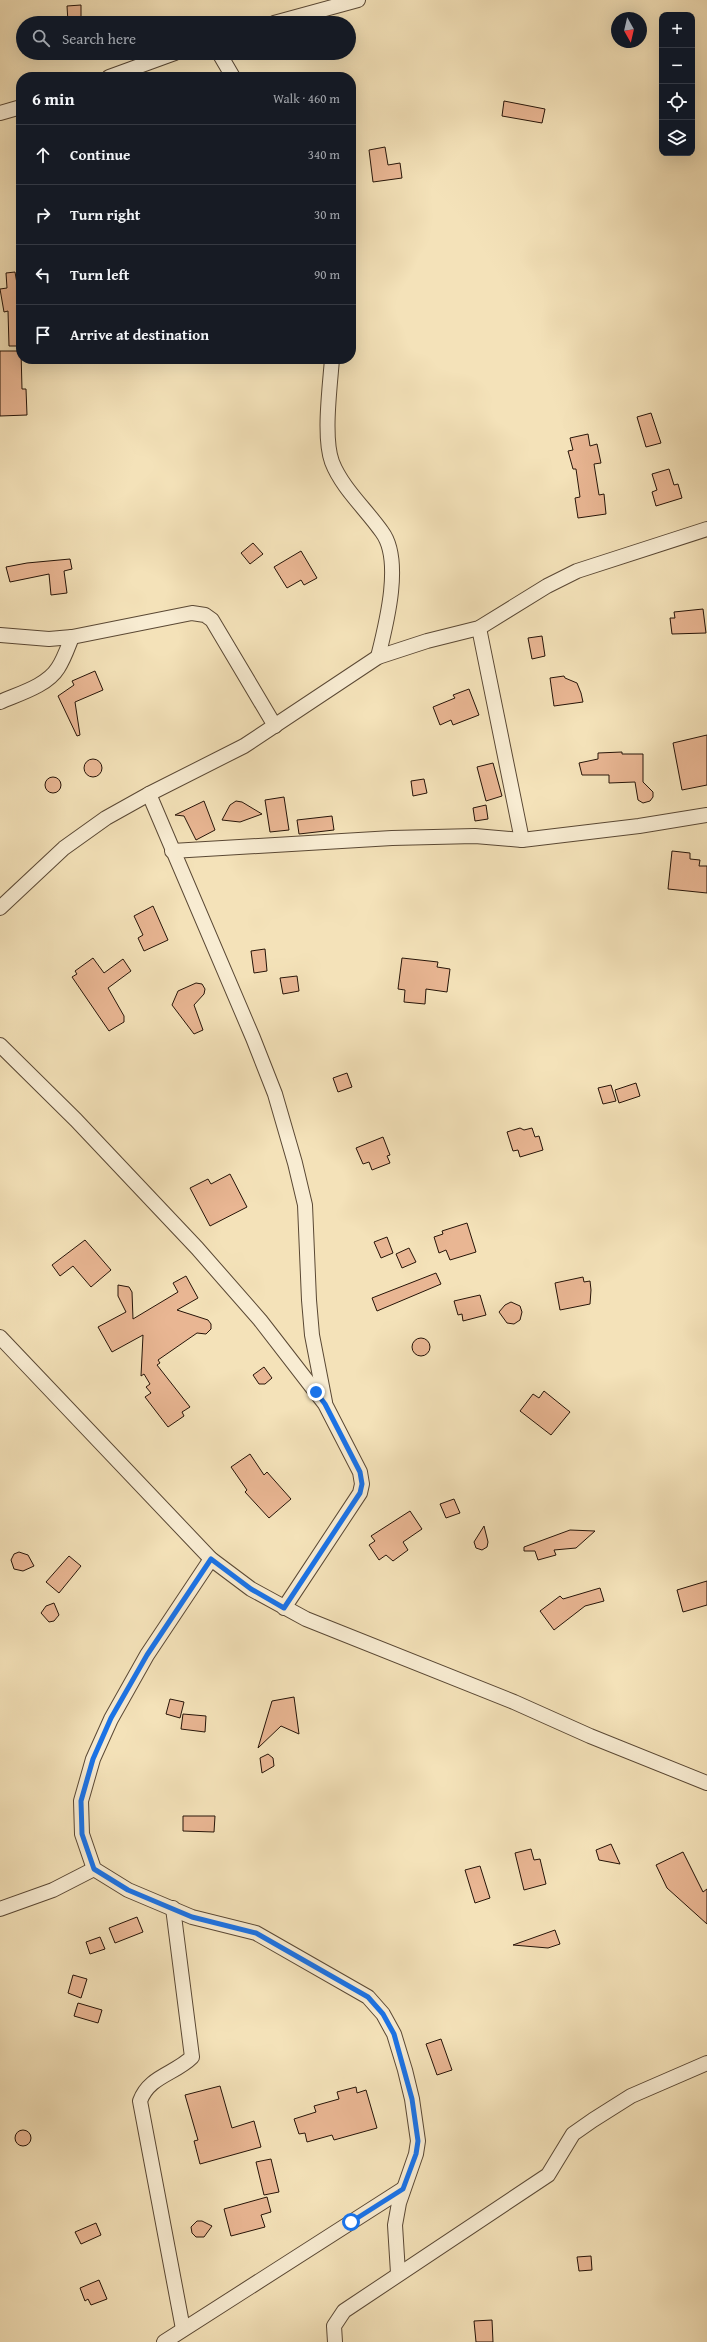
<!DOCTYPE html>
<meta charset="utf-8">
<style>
:root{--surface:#171b24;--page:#242831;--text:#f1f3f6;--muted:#9ea1a6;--line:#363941}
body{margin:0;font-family:"Gentium Book Plus",serif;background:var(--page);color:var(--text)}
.controls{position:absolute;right:12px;top:12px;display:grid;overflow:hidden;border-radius:8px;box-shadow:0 4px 16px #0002}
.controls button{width:36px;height:36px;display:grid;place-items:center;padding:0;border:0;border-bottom:1px solid var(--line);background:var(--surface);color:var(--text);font:20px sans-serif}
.compass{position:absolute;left:611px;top:12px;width:36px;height:36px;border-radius:50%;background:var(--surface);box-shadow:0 4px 16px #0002;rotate:172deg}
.stop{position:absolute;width:12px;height:12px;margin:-9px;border:3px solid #1a73e8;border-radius:50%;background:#fff}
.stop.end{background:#1a73e8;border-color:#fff;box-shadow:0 1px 4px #0008}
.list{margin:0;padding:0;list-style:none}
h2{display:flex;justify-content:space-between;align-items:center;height:52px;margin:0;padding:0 16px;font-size:17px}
h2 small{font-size:13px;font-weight:400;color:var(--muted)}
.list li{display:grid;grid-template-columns:26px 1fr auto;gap:12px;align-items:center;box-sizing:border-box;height:60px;padding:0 16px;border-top:1px solid var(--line)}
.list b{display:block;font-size:15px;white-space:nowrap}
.list em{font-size:13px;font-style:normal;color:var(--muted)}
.icon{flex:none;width:22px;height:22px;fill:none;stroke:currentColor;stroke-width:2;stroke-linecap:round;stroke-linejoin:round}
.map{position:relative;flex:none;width:707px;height:2342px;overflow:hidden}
.search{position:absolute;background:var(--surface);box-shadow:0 4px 16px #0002;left:16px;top:16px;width:340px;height:44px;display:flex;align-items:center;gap:10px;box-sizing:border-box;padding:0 14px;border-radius:22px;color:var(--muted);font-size:15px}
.panel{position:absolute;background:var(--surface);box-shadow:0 4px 16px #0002;left:16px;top:72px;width:340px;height:292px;border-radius:16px}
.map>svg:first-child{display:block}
.building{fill:#e9b693;stroke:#261408}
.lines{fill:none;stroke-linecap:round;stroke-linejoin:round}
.minor-casing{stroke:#5a4834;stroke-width:16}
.minor{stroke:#f8ecd2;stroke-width:14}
.route{stroke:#1a73e8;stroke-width:5}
</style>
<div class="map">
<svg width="707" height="2342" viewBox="0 0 707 2342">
<rect width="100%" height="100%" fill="#f4e2b9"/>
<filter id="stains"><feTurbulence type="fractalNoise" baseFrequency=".005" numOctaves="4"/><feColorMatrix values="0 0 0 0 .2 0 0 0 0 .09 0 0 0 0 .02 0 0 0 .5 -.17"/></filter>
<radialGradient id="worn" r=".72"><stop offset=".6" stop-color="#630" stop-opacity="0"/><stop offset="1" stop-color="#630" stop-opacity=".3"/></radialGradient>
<!-- building -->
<g class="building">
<path d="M81,5V21L68,22L67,6Z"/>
<path d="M504,101L545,109L542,123L502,116Z"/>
<path d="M385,147L388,165L400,163L402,178L373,182L369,150Z"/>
<path d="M15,272L21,307V346H9L8,311L4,312L0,289L7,288L6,273Z"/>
<path d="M0,351H21L22,389H26L27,415L0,416Z"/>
<path d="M651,413L661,443L646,447L637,417Z"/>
<path d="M588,434L590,446L597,444L601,463L594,464L599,495L604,494L606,514L578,518L575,498L580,497L576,469H573L568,451L573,450L570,438Z"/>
<path d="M669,469L674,485L678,484L682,498L656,506L652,492L657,490L652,474Z"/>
<path d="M253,543L263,554L250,564L241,553Z"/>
<path d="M301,551L317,578L304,585L301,580L287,588L274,567Z"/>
<path d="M70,559L72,569L64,571L67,593L51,595L49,574L10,582L6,567L27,563Z"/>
<path d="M703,609L706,633L672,634L670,618H675L674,612Z"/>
<path d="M542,636L545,656L532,659L528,638Z"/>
<path d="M95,671L103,690L75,702L80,735L77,736L58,696L74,685L72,681Z"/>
<path d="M564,676L565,678L577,683L581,693L583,702L554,706L550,678Z"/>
<path d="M469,689L479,715L453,725L451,720L440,725L433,707L455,698L453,695Z"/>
<path d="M707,735V785L682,790L673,743Z"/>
<path d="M622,752V754H643V782L653,792V797L650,801L643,803L638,800L635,782L609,783V775H582L579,763L598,759V753Z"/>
<circle cx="93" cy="768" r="9"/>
<path d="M493,763L502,796L486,801L477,767Z"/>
<circle cx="53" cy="785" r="8"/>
<path d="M424,779L427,793L413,796L411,781Z"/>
<path d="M284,797L289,830L270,832L265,800Z"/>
<path d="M204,801L215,830L196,840L184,816L175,815Z"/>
<path d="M236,801L242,802L262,814L240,822L222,820L230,805Z"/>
<path d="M486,805L488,819L475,821L473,808Z"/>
<path d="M332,816L334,830L299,834L297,820Z"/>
<path d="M672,851L690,853V859L700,860L699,866H707V893L668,889Z"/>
<path d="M153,906L168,940L144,951L138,938L143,935L134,916Z"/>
<path d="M265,949L267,971L254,973L251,951Z"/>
<path d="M93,958L104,973L123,959L131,971L108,988L124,1016V1022L109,1031L72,977L77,974L75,971Z"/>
<path d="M402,958L438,962L437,967L450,969L447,992L426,989L425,1004L404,1002L405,990L398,989Z"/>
<path d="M297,976L299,991L283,994L280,978Z"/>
<path d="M196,983L202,984L205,989L204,994L194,1005L203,1030L194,1034L172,1005L178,991Z"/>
<path d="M347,1073L352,1087L338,1092L333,1078Z"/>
<path d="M636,1083L640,1096L619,1103L615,1090Z"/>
<path d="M611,1085L616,1101L603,1104L598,1088Z"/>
<path d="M520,1128L524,1130L532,1128L535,1137L539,1136L543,1150L520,1157L518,1150L513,1151L507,1132Z"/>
<path d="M383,1137L390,1155L387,1156L390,1163L372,1170L369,1162L363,1164L356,1148Z"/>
<path d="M230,1174L247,1207L210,1226L190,1188L208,1179L211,1184Z"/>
<path d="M467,1223L476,1252L450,1260L446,1250L439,1253L434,1237L443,1234L442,1231Z"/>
<path d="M387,1237L393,1253L381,1258L374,1242Z"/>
<path d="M85,1240L111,1270L91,1287L73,1266L60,1276L52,1265Z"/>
<path d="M409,1248L416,1262L402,1268L396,1254Z"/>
<path d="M436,1273L441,1284L377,1311L372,1298Z"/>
<path d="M186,1276L198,1298L177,1310L208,1320L211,1324V1329L206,1334L197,1333L158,1360L160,1363L157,1365L190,1407L182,1412L184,1416L168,1427L145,1397L151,1393L146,1387L150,1384L144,1374L141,1376L143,1335L112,1352L98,1327L126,1312L118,1296V1285L129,1287L132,1292L133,1319L178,1292L173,1283Z"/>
<path d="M583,1277L584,1282L590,1281L591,1290L590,1304L560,1310L555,1283Z"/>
<path d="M480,1295L486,1315L463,1321L462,1314L458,1315L454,1301Z"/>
<path d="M511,1302L520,1306L522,1312L520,1320L514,1324L507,1323L499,1312L505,1305Z"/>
<circle cx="421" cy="1347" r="9"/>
<path d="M264,1367L272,1378L265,1384H259L253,1375Z"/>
<path d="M544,1391L570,1412L551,1435L520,1411L533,1394L539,1398Z"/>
<path d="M250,1454L264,1475L267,1472L291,1499L269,1518L245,1492L247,1490L231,1467Z"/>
<path d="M454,1499L460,1513L446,1518L440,1504Z"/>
<path d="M410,1511L422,1529L403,1542L408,1550L393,1561L386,1555L379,1560L369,1545L375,1541L371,1536Z"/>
<path d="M484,1526L488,1542L487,1547L482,1550L476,1548L474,1542Z"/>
<path d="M570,1530L595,1531L576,1548L554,1550L556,1555L538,1560L535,1551H524V1547Z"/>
<path d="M19,1552L28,1555L34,1566L23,1571L14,1569L11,1560L14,1554Z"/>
<path d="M69,1556L81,1566L59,1593L46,1582Z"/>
<path d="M707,1581V1605L683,1612L677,1590Z"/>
<path d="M600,1588L604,1601L585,1606L554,1630L540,1611L560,1596L563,1599Z"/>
<path d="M54,1603L59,1615L54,1621L49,1622L41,1613L46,1606Z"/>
<path d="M294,1697L299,1734L281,1726L258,1748L272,1701Z"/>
<path d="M170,1699L184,1702L180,1718L166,1714Z"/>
<path d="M183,1714L206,1716L205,1732L181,1729Z"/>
<path d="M268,1754L273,1758L274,1766L262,1773L260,1758Z"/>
<path d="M183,1816H215L214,1832L183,1831Z"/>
<path d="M611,1844L620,1864L599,1860L596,1850Z"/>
<path d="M531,1849L534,1860L540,1859L546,1884L524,1890L515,1853Z"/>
<path d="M683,1852L703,1892L707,1889V1924L667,1888L656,1865Z"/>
<path d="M480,1866L490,1898L475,1903L465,1870Z"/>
<path d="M137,1917L143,1932L115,1943L109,1928Z"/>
<path d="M555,1930L560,1944L548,1948L513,1945Z"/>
<path d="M100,1937L105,1949L90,1954L86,1942Z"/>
<path d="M73,1975L87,1979L81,1998L68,1993Z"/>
<path d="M78,2003L102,2010L98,2023L74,2016Z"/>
<path d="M441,2039L452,2070L437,2075L426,2044Z"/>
<path d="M220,2086L232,2128L254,2121L261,2147L200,2164L194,2141L198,2140L185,2095Z"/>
<path d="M356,2087L357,2093L366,2090L377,2128L334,2140L332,2135L307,2142L305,2133L299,2134L294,2119L316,2112L314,2106L339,2099L337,2092Z"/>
<circle cx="23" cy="2138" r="8"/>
<path d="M271,2159L279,2192L264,2195L256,2162Z"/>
<path d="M267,2197L271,2212L261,2215L265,2227L231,2236L224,2209Z"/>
<path d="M197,2221H202L212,2226L204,2237H196L192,2233L191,2227Z"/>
<path d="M96,2223L101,2235L81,2244L75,2232Z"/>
<path d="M591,2256L592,2270L579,2271L577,2257Z"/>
<path d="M99,2280L107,2299L91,2305L88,2299L85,2301L80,2288Z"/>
<path d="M492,2320L493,2342H476L474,2321Z"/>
</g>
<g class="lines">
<!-- minor casing -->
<g class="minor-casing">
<g id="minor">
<path d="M274,23L358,0"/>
<path d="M219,53L233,77"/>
<path d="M109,77L175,53"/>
<path d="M0,113L21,107"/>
<path d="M332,359C330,386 323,438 332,462C342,488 366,509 382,532C403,560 386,625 378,657"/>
<path d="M479,628L522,840"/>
<path d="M0,635L49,639L72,637L192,613L205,615L212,620L275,726"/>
<path d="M0,702C18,694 47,686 58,668C64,659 68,647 72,637"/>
<path d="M149,794L253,1038L275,1094L295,1163L305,1205L309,1300L312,1335L325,1402"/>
<path d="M172,851L392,838L475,836L522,840L639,826L707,815"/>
<path d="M0,908L64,848L106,818L149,794L244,746L378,657L427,641L479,628L547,586L577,571L707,529"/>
<path d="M0,1045L76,1120L197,1248L260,1320L325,1404L360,1472L362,1484L360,1493L284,1608"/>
<path d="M0,1337L211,1559L251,1589L306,1619L514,1702L590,1736L707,1783"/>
<path d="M211,1559L147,1655L111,1719L93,1759L81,1801L82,1834L94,1869L128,1890L192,1917L256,1933L368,1997L383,2014L394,2034L405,2070L412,2099L418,2141L416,2154L399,2203L395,2225L398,2273"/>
<path d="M173,1908L192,2057C175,2074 149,2076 140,2101L183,2329"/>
<path d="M0,1909L53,1890L94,1869"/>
<path d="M164,2342L403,2189"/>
<path d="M335,2342L334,2326L344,2311L548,2175L573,2134L593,2120L631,2096L707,2063"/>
</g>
</g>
<!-- minor -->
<use href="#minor" class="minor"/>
</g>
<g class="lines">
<!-- route -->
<path class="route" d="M316,1392L325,1404L360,1472L362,1484L360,1493L284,1608L251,1589L211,1559L147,1655L111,1718L93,1759L81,1801L82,1834L94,1869L128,1890L192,1917L256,1933L368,1997L383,2014L394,2034L412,2099L418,2141L416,2154L403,2189L351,2222"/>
</g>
<rect width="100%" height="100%" filter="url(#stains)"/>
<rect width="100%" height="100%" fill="url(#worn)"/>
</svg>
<div class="controls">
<button>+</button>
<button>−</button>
<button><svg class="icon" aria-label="locate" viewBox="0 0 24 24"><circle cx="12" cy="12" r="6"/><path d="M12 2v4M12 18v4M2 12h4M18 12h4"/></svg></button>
<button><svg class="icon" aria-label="layers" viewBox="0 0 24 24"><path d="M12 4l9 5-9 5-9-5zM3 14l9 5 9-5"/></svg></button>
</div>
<svg class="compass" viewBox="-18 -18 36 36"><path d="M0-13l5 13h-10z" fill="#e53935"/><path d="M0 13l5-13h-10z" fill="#9ea1a6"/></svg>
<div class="stop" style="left:351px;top:2222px"></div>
<div class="stop end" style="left:316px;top:1392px"></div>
<div class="search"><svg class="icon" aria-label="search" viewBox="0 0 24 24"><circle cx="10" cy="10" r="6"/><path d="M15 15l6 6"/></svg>Search here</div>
<section class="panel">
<h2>6 min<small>Walk · 460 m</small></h2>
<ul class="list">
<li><svg class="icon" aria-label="ahead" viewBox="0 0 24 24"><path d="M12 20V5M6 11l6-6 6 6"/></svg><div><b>Continue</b></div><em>340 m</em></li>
<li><svg class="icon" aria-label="right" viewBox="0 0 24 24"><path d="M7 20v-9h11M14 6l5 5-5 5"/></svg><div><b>Turn right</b></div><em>30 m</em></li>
<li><svg class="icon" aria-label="left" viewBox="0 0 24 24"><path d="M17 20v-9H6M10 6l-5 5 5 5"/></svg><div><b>Turn left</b></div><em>90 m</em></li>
<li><svg class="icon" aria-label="arrive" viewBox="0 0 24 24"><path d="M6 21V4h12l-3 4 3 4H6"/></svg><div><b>Arrive at destination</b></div></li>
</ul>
</section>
</div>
